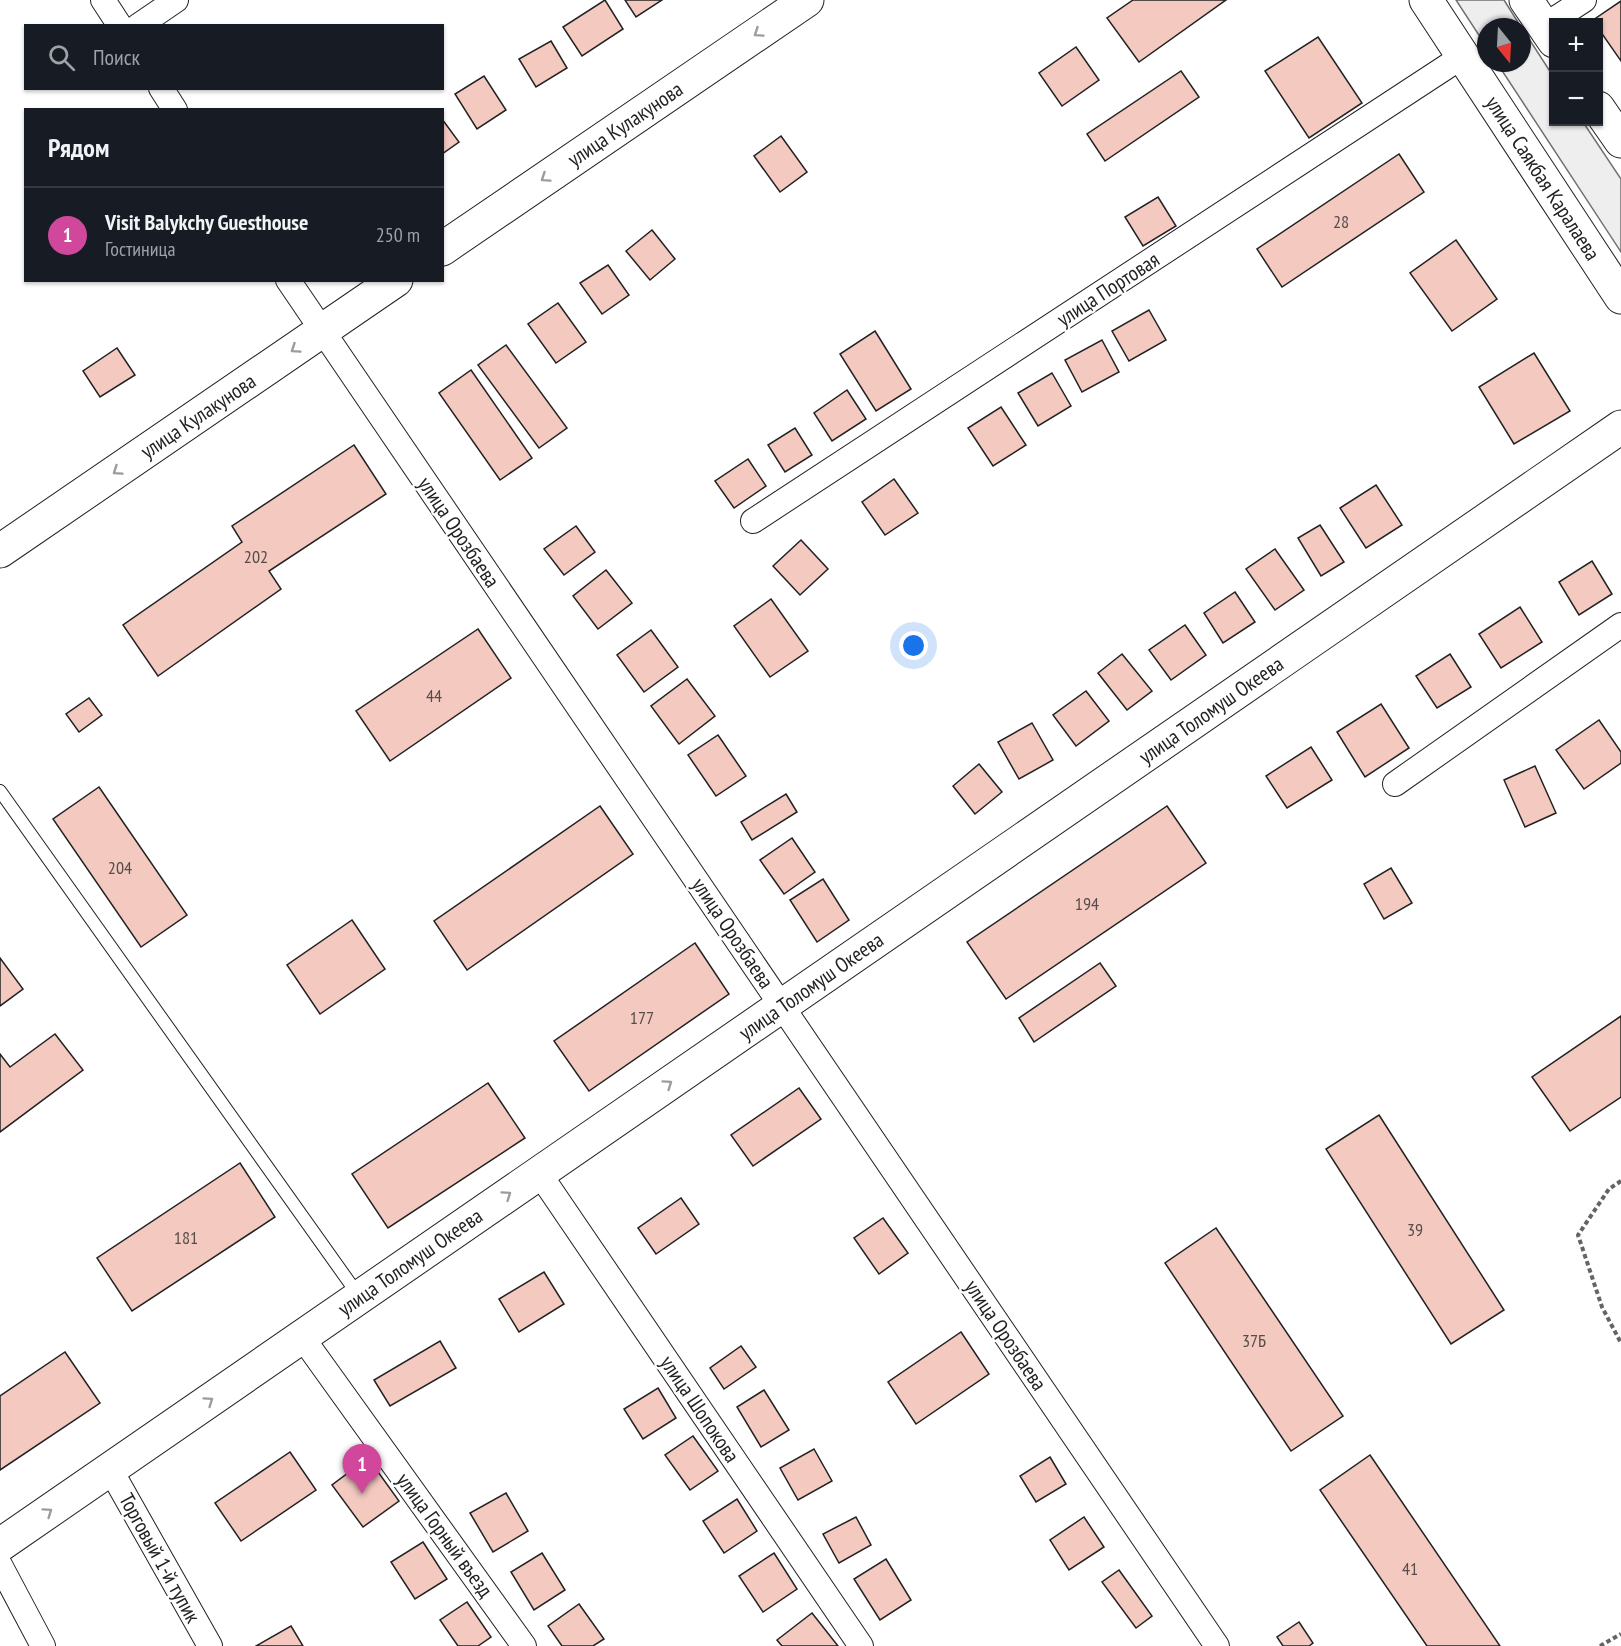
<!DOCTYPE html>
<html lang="ru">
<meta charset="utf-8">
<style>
:root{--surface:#171b24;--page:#242831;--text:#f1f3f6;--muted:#9ea1a6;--line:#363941;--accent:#b45309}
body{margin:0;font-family:"PT Sans Narrow",sans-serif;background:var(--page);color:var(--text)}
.controls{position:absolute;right:18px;top:18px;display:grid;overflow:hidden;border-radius:0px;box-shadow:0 2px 4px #0004}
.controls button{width:54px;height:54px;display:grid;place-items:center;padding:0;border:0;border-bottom:2px solid var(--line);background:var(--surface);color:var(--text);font:30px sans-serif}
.compass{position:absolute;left:1477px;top:18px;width:54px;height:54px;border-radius:50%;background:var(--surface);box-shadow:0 2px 4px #0004;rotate:162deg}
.you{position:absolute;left:914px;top:646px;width:21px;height:21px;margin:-15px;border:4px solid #fff;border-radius:50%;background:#1a73e8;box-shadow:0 0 0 9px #1a73e833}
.badge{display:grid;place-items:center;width:39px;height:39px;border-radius:50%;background:var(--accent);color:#fff;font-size:20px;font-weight:700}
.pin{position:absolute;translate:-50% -50px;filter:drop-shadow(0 2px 3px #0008)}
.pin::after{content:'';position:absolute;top:32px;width:21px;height:18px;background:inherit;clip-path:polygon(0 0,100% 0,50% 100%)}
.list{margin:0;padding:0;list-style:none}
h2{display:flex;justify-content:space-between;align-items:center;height:78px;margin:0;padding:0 24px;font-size:26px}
h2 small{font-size:20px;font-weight:400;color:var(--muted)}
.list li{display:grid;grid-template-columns:39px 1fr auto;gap:18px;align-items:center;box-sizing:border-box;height:96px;padding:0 24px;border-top:2px solid var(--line)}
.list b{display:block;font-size:22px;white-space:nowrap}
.list p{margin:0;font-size:20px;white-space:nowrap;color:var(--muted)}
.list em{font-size:20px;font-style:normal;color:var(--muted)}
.icon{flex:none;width:33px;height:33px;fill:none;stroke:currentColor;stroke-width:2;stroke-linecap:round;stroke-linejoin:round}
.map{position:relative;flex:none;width:1621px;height:1646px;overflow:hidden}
.search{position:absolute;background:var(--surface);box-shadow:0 2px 4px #0004;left:24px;top:24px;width:420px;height:66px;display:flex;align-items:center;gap:15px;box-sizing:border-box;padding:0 21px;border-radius:0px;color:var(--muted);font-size:22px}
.panel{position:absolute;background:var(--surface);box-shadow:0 2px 4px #0004;left:24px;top:108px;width:420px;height:174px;border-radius:0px}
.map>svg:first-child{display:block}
.green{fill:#eee;stroke:#6f6f6f;stroke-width:1.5}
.building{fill:#f3c9c0;stroke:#222;stroke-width:1.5}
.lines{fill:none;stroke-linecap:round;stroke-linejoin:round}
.lane-casing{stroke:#222;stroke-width:14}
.street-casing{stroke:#222;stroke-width:26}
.secondary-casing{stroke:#222;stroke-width:35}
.path{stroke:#646464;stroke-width:4;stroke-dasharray:4.5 3;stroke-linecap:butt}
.lane{stroke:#fff;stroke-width:12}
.street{stroke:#fff;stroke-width:24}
.secondary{stroke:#fff;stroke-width:33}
.oneway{stroke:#9c9c9c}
.labels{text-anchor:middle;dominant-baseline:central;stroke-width:4.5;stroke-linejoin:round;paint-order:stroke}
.number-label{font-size:18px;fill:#564c4a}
.street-label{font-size:21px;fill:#222;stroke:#fff}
</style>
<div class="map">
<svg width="1621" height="1646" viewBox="0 0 1621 1646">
<rect width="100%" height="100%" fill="#fff"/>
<!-- green -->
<g class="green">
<path d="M1456,0H1504L1521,27H1486V46Z"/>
<path d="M1522,28L1553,76L1554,122H1583L1621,179V252L1497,63H1522Z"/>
</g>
<!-- building -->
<g class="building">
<path d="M605,0L623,29L582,56L563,27Z"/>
<path d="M625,0H662L636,17Z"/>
<path d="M1133,0H1226L1139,62L1107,18Z"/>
<path d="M1621,1V61L1598,28V22H1595L1593,20Z"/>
<path d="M1318,37L1362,103L1309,138L1265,71Z"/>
<path d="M551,41L567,68L536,87L519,59Z"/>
<path d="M1076,47L1099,80L1062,106L1039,73Z"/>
<path d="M1181,71L1199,97L1105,161L1087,134Z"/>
<path d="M484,76L506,110L477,129L455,94Z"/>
<path d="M442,119L459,142L442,154Z"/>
<path d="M781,136L807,172L780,192L754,156Z"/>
<path d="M1399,154L1424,192L1282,287L1257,249Z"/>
<path d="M1158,197L1176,226L1143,246L1125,217Z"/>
<path d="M652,230L675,259L650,280L626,251Z"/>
<path d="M1456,240L1497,299L1452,331L1410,273Z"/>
<path d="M608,265L629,295L602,314L580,283Z"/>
<path d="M558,303L586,342L556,363L528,324Z"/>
<path d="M1149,310L1166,340L1129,361L1112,331Z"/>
<path d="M875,331L911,389L876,411L840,354Z"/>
<path d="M1102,340L1119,372L1082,392L1065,360Z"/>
<path d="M506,345L567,428L539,448L478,365Z"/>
<path d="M117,348L135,375L100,397L83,371Z"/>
<path d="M1534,353L1570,411L1514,444L1479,387Z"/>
<path d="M471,370L532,458L500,480L439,393Z"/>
<path d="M1052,373L1071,406L1038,426L1018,393Z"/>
<path d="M847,390L866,419L832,441L814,413Z"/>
<path d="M1001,407L1026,445L993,466L968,428Z"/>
<path d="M795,428L812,455L785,472L768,445Z"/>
<path d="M354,445L386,494L269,571L281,589L158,676L123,625L242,542L232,526Z"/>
<path d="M748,459L766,486L734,508L715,481Z"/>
<path d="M894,479L918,513L885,535L862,502Z"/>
<path d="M1376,485L1402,525L1366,548L1340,508Z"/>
<path d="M1320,525L1344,562L1321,576L1298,538Z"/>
<path d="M576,526L595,552L564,575L544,549Z"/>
<path d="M801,540L828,569L800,595L773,566Z"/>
<path d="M1275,549L1304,590L1275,610L1246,569Z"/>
<path d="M1592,561L1612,594L1579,615L1559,582Z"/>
<path d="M606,570L632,603L598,629L573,596Z"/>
<path d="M1235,592L1255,622L1223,643L1204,613Z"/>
<path d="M771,599L808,651L770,677L734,626Z"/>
<path d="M1520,607L1542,642L1501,668L1479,634Z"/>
<path d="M1185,625L1206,655L1171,680L1149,650Z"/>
<path d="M478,629L511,678L390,761L356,711Z"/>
<path d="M651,630L678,667L644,692L617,655Z"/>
<path d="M1122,654L1152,691L1127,710L1098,673Z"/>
<path d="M1450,654L1471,687L1437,708L1416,676Z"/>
<path d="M687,679L715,716L679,744L651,706Z"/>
<path d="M1086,691L1109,721L1076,746L1053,715Z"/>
<path d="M89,698L102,715L79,732L66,714Z"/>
<path d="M1381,704L1409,748L1365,777L1337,732Z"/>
<path d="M1599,720L1621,752V763L1584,789L1556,750Z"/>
<path d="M1032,723L1053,760L1019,779L998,742Z"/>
<path d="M718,735L746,776L716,796L688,755Z"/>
<path d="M1311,747L1332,780L1287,808L1266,776Z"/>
<path d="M979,764L1002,792L975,814L953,786Z"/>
<path d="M1535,766L1556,813L1525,827L1504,780Z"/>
<path d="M99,787L187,915L141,947L53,819Z"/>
<path d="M786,794L797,812L752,840L741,822Z"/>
<path d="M600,806L633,854L467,970L434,921Z"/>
<path d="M1167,806L1206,863L1006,999L967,942Z"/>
<path d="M792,838L815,872L784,894L760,860Z"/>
<path d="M1391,868L1412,903L1384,919L1364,884Z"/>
<path d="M823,879L849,920L817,942L790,900Z"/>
<path d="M352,920L385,969L320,1014L287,965Z"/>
<path d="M695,943L729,994L589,1091L554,1041Z"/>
<path d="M0,958L23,989L0,1006Z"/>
<path d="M1100,963L1116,986L1034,1042L1019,1018Z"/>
<path d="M1621,1016V1097L1570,1131L1532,1077Z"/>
<path d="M55,1034L83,1070L0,1132V1054L10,1067Z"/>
<path d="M488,1083L525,1138L388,1228L352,1174Z"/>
<path d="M799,1088L821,1119L753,1166L731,1135Z"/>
<path d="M1379,1115L1504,1310L1451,1344L1326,1149Z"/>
<path d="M240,1163L275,1217L132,1311L97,1258Z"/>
<path d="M681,1198L699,1224L656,1254L638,1228Z"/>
<path d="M883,1218L908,1253L879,1274L854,1238Z"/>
<path d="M1216,1228L1343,1416L1291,1451L1165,1263Z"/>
<path d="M544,1272L564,1304L519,1332L499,1299Z"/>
<path d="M961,1332L989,1374L916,1424L888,1382Z"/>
<path d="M440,1341L456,1368L390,1406L374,1380Z"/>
<path d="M741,1346L756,1367L724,1389L710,1368Z"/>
<path d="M65,1352L100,1403L0,1470V1396Z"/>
<path d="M658,1388L676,1418L643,1439L624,1409Z"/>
<path d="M764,1390L789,1430L761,1447L737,1407Z"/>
<path d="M693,1436L718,1471L690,1490L665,1455Z"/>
<path d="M814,1449L832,1481L798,1500L780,1468Z"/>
<path d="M290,1452L316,1490L241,1541L215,1503Z"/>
<path d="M1370,1455L1500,1646H1427L1320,1490Z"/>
<path d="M1050,1457L1066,1484L1036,1502L1020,1476Z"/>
<path d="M368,1458L399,1501L363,1527L332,1485Z"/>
<path d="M506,1493L528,1531L493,1552L470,1513Z"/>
<path d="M737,1499L757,1531L724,1553L703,1521Z"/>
<path d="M856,1517L871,1545L839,1563L823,1534Z"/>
<path d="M1084,1517L1104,1547L1069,1570L1050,1540Z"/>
<path d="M423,1542L447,1579L415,1599L391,1562Z"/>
<path d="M542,1553L565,1590L534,1610L511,1572Z"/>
<path d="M774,1553L797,1589L763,1612L739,1576Z"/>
<path d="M886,1559L911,1600L880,1620L854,1579Z"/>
<path d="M1119,1570L1152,1616L1136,1628L1102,1582Z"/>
<path d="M467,1602L491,1637L478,1646H458L440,1620Z"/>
<path d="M579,1604L604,1639L593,1646H562L548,1626Z"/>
<path d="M812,1613L838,1646H782L777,1640Z"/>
<path d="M1299,1622L1313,1643L1309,1646H1283L1277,1637Z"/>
<path d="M291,1626L303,1646H256Z"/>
</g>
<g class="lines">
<!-- lane casing -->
<g class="lane-casing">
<path id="lane" d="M0,791L359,1296"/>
</g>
<!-- street casing -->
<g class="street-casing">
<g id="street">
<path d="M103,0L120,26"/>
<path d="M138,26L176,0"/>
<path d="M1544,26L1584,0"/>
<path d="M161,88L175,110"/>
<path d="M288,280L1217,1646"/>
<path d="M753,521L1463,56"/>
<path d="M1395,784L1621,625"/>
<path d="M539,1173L861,1646"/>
<path d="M302,1337L524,1646"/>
<path d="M110,1469L210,1646"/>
<path d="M0,1565L43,1646"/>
</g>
</g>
<!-- secondary casing -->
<g class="secondary-casing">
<g id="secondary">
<path d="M1426,0L1621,297"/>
<path d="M1526,0L1554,41"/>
<path d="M1598,108L1621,141"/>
<path d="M442,249L807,0"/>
<path d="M0,551L396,280"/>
<path d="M0,1545L1621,427"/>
</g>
</g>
<!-- path -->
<g class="path">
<path d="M1621,1181L1609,1189L1578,1235L1602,1307L1621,1343"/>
<path d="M1600,1646L1621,1634"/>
</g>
<!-- lane -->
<use href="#lane" class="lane"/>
<!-- street -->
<use href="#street" class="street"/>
<!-- secondary -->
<use href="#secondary" class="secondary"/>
</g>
<!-- one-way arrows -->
<defs><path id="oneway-chevron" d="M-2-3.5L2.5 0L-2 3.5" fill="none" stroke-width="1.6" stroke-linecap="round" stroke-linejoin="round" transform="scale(1.5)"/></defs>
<g class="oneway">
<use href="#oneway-chevron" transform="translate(758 33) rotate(146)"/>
<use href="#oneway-chevron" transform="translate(545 178) rotate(146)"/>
<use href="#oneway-chevron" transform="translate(295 349) rotate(146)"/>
<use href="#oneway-chevron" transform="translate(117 471) rotate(146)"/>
<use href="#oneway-chevron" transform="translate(668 1084) rotate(-35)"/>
<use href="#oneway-chevron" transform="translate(507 1195) rotate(-35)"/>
<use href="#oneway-chevron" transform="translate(209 1401) rotate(-35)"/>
<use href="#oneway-chevron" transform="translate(48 1512) rotate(-35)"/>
</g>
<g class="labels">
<!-- number labels -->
<g class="number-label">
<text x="1341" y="221">28</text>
<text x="256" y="556">202</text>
<text x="434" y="695">44</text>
<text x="120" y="867">204</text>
<text x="1087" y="903">194</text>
<text x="642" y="1017">177</text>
<text x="1415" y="1229">39</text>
<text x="186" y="1237">181</text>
<text x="1254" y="1340">37Б</text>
<text x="1410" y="1568">41</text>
</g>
<!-- street labels -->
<g class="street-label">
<text transform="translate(625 124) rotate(-34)">улица Кулакунова</text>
<text transform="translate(1543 178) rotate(57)">улица Саякбая Каралаева</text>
<text transform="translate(1108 289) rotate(-33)">улица Портовая</text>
<text transform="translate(198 416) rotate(-34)">улица Кулакунова</text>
<text transform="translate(459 532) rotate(56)">улица Орозбаева</text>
<text transform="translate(1211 710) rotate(-35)">улица Толомуш Океева</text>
<text transform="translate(733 933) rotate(56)">улица Орозбаева</text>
<text transform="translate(811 986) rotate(-35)">улица Толомуш Океева</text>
<text transform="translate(410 1262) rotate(-35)">улица Толомуш Океева</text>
<text transform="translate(1006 1335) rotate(56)">улица Орозбаева</text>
<text transform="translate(700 1409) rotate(56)">улица Шопокова</text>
<text transform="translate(445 1535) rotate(54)">улица Горный въезд</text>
<text transform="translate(160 1558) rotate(61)">Торговый 1-й тупик</text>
</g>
</g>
</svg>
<div class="controls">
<button>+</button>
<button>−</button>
</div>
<svg class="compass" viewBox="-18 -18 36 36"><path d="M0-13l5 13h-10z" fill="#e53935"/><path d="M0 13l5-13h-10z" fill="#9ea1a6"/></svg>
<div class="you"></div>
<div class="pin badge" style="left:362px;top:1494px;background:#d1479c">1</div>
<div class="search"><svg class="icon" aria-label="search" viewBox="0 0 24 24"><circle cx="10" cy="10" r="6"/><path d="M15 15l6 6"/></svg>Поиск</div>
<section class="panel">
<h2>Рядом<small></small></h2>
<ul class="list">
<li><span class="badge" style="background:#d1479c">1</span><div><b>Visit Balykchy Guesthouse</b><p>Гостиница</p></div><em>250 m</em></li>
</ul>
</section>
</div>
